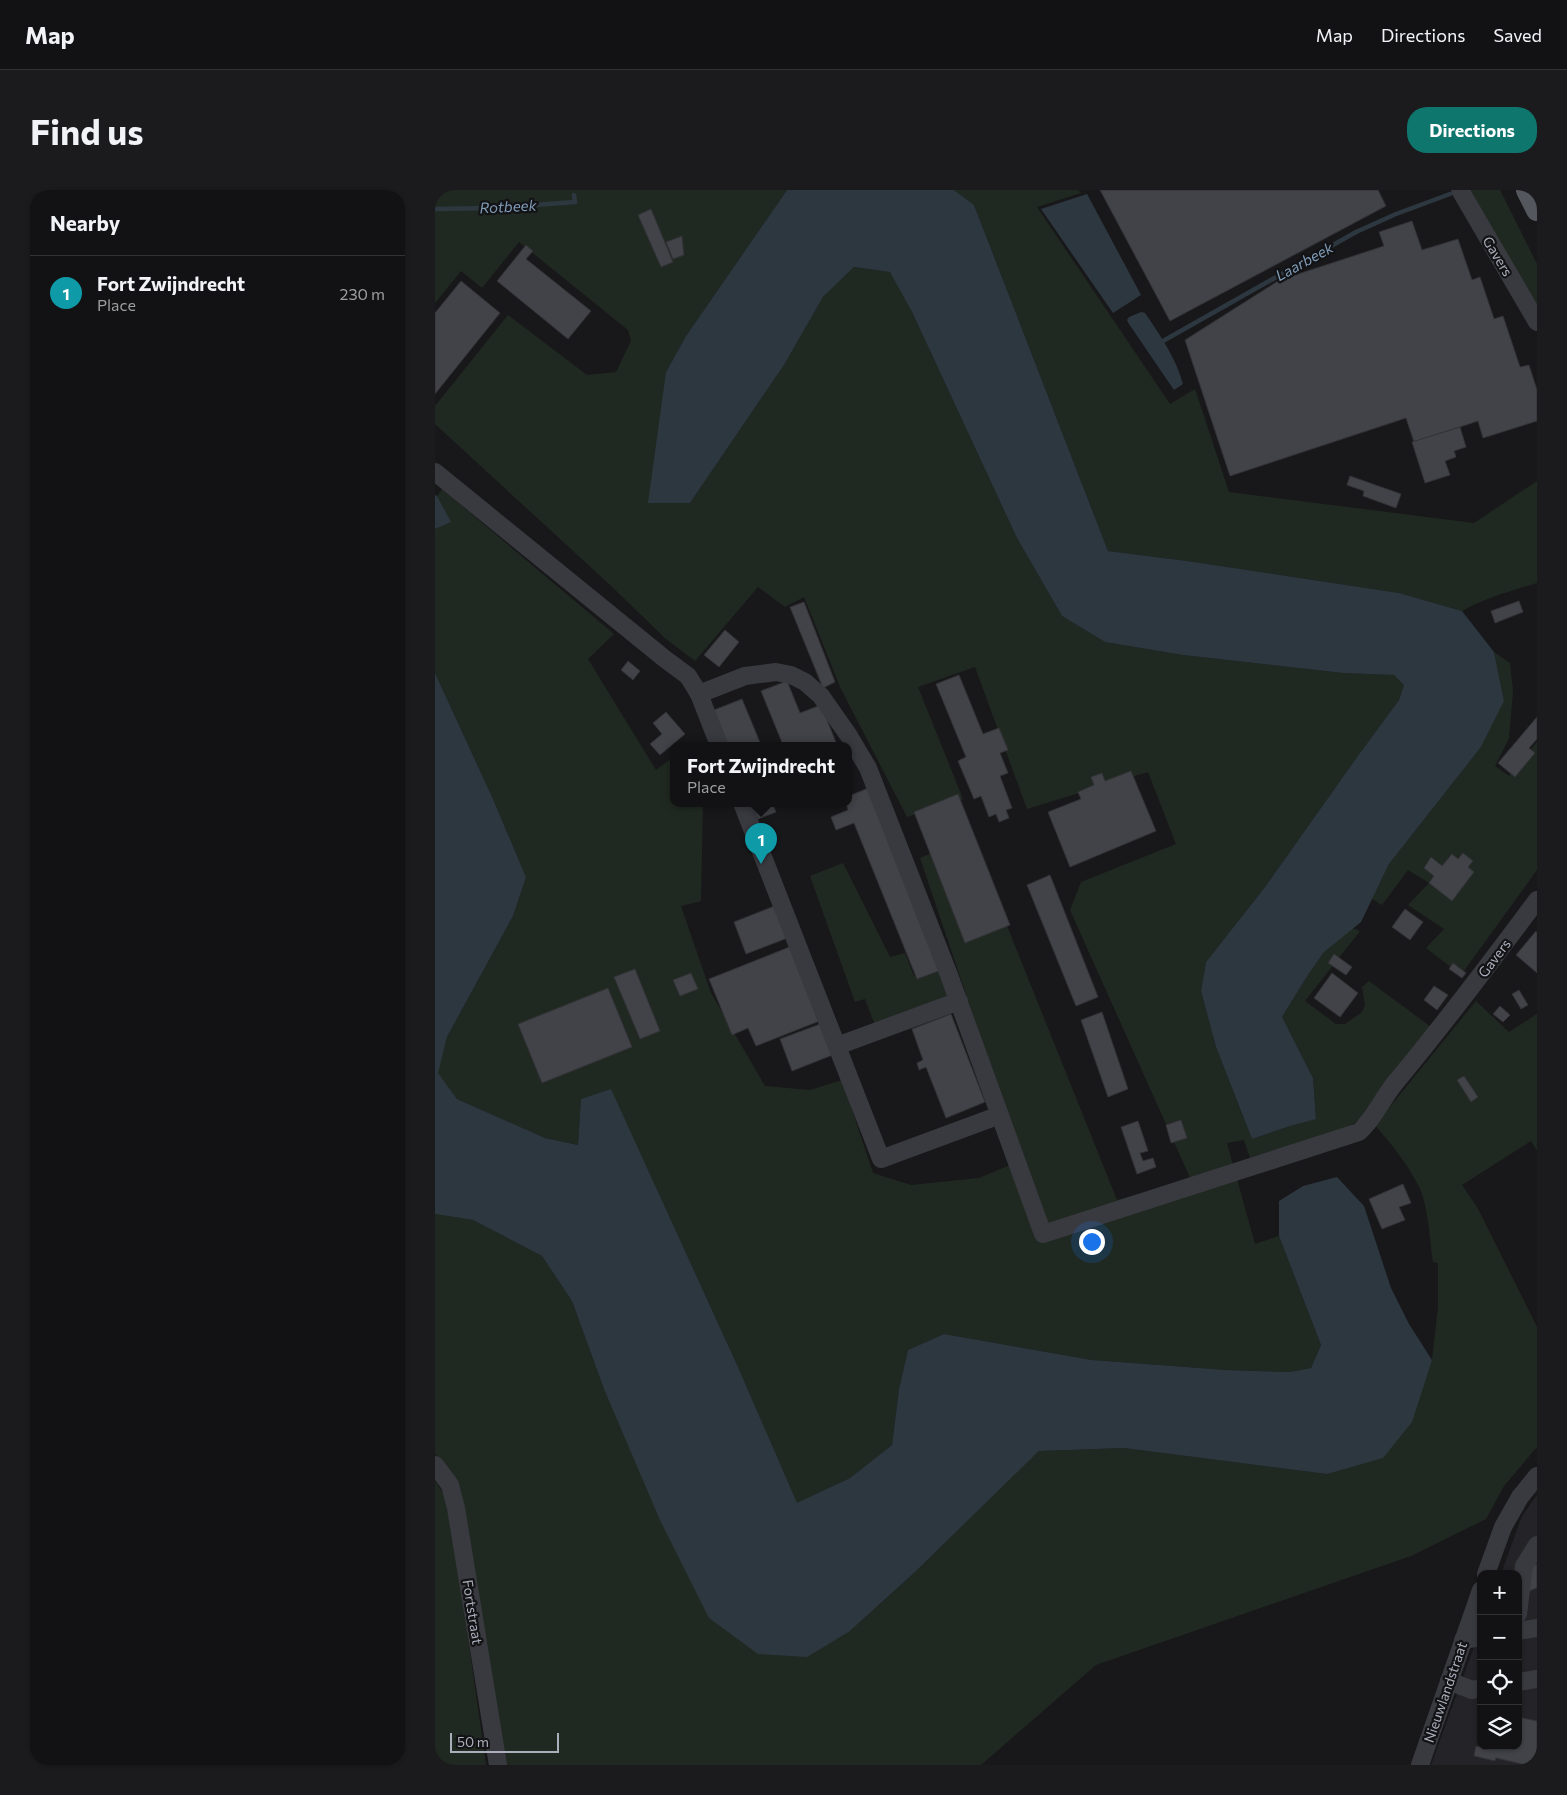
<!DOCTYPE html>
<meta charset="utf-8">
<style>
:root{--surface:#121214;--page:#1b1b1d;--text:#f1f3f6;--muted:#9c9ea0;--line:#313234;--accent:#0f766e}
body{margin:0;font-family:Commissioner,sans-serif;background:var(--page);color:var(--text)}
.controls{position:absolute;right:15px;bottom:15px;display:grid;overflow:hidden;border-radius:10px;box-shadow:0 1px 4px #0004}
.controls button{width:45px;height:45px;display:grid;place-items:center;padding:0;border:0;border-bottom:1px solid var(--line);background:var(--surface);color:var(--text);font:25px sans-serif}
.scale{position:absolute;left:15px;bottom:12px;width:109px;box-sizing:border-box;padding-left:5px;border:2px solid #aaafbb;border-top:0;font-size:14px;line-height:18px;white-space:nowrap;color:#aaafbb;-webkit-text-stroke:4px #131316;paint-order:stroke}
.you{position:absolute;left:656px;top:1051px;width:18px;height:18px;margin:-12px;border:4px solid #fff;border-radius:50%;background:#1a73e8;box-shadow:0 0 0 8px #1a73e833}
.badge{display:grid;place-items:center;width:32px;height:32px;border-radius:50%;background:var(--accent);color:#fff;font-size:16px;font-weight:700}
.pin{position:absolute;translate:-50% -41px;filter:drop-shadow(0 1px 2px #0008)}
.pin::after{content:'';position:absolute;top:26px;width:18px;height:15px;background:inherit;clip-path:polygon(0 0,100% 0,50% 100%)}
.popup{position:absolute;left:235px;top:552px;width:182px;height:65px;box-sizing:border-box;display:grid;place-content:center;border-radius:10px;background:var(--surface);filter:drop-shadow(0 1px 4px #0005);font-size:16px;white-space:nowrap;color:var(--muted)}
.popup b{font-size:19px;color:var(--text)}
.popup::after{content:'';position:absolute;left:50%;top:100%;margin-left:-10px;border:10px solid transparent;border-top-color:var(--surface)}
.list{margin:0;padding:0;list-style:none}
h2{display:flex;justify-content:space-between;align-items:center;height:65px;margin:0;padding:0 20px;font-size:21px}
h2 small{font-size:16px;font-weight:400;color:var(--muted)}
.list li{display:grid;grid-template-columns:32px 1fr auto;gap:15px;align-items:center;box-sizing:border-box;height:75px;padding:0 20px;border-top:1px solid var(--line)}
.list b{display:block;font-size:19px;white-space:nowrap}
.list p{margin:0;font-size:16px;white-space:nowrap;color:var(--muted)}
.list em{font-size:16px;font-style:normal;color:var(--muted)}
.icon{flex:none;width:28px;height:28px;fill:none;stroke:currentColor;stroke-width:2;stroke-linecap:round;stroke-linejoin:round}
.map{position:relative;flex:none;width:1102px;height:1575px;overflow:hidden;border-radius:20px}
header{display:flex;align-items:center;gap:30px;box-sizing:border-box;height:70px;padding:0 25px;background:var(--surface);border-bottom:1px solid var(--line)}
header strong{font-size:24px}
nav{display:flex;gap:28px;margin-inline-start:auto;font-size:18px}
.intro{display:flex;align-items:center;justify-content:space-between;box-sizing:border-box;height:120px;padding:0 30px}
h1{margin:0;font-size:35px}
.button{padding:12px 22px;border-radius:20px;background:var(--accent);color:#fff;font-size:18px;font-weight:700}
main{display:flex;gap:30px;padding:0 30px}
aside{flex:1;background:var(--surface);border-radius:20px;box-shadow:0 1px 4px #0004}
.map>svg:first-child{display:block}
.built{fill:#242428}
.green{fill:#202921}
.water{fill:#2d3740}
.lines{fill:none;stroke-linecap:round;stroke-linejoin:round}
.stream{stroke:#2d3740;stroke-width:4.5}
.building{fill:#424348;stroke:#323237}
.minor{stroke:#393a40;stroke-width:18}
.major{stroke:#55575f;stroke-width:22}
.labels{text-anchor:middle;dominant-baseline:central;stroke-width:4.5;stroke-linejoin:round;paint-order:stroke}
.street-label{font-size:14px;fill:#aaafbb;stroke:#131316}
.water-label{font-size:15px;font-style:italic;fill:#7f9cb7;stroke:#131316}
</style>
<header>
<strong>Map</strong>
<nav><a>Map</a><a>Directions</a><a>Saved</a></nav>
</header>
<div class="intro"><h1>Find us</h1><a class="button">Directions</a></div>
<main>
<aside>
<h2>Nearby<small></small></h2>
<ul class="list">
<li><span class="badge" style="background:#0f9aa8">1</span><div><b>Fort Zwijndrecht</b><p>Place</p></div><em>230 m</em></li>
</ul>
</aside>
<div class="map">
<svg width="1102" height="1575" viewBox="0 0 1102 1575">
<rect width="100%" height="100%" fill="#18181a"/>
<!-- built -->
<path class="built" d="M1102,1305V1575H996L1046,1438V1556H1083V1384H1066L1087,1326Z"/>
<!-- green -->
<g class="green">
<path d="M0,0H352L251,146L231,182L255,313L349,175L388,107L419,77L456,82L477,122L582,348L627,426L670,452L748,465L908,483L959,485L969,495L964,510L922,567L830,697L771,772L766,801L781,857L817,949L855,936L881,928L878,888L847,827L873,785L889,762L917,738L925,741L870,811L901,834H910L927,822L930,815L927,797L934,791L996,837L925,929L913,937L815,968L809,950L792,953L820,1054L844,1046L886,1155L876,1178L855,1182L791,1180L657,1170L509,1144L473,1160L464,1199L457,1255L415,1288L362,1314L303,1177L176,900L146,909L143,955L110,948L22,909L2,883L12,847L78,726L91,687L58,609L0,483V339L15,332L2,306L7,299L179,444L153,469L221,580L238,567V613H268L266,711L246,716L276,803L330,896L375,900L407,890L438,983L476,995L544,988L587,970L485,668L536,646L682,1010L756,990L635,720L646,692L741,654L713,582L592,619L540,477L483,497L528,609L472,627L406,499L369,407L350,417L323,397L260,471L231,449L174,394L0,234V216L73,125L152,185L181,182L196,151L193,140L84,52L47,98L26,81L0,113Z"/>
<path d="M519,0H643L646,3L602,17L735,214L760,199L794,302L1039,333L1102,291V393C1076,401 1050,408 1027,421L964,403L752,371L673,361L539,15Z"/>
<path d="M1035,0H1065L1102,74V116Z"/>
<path d="M1059,462L1075,473L1078,501L1074,548L1060,576L1074,586L1102,552V680L1026,785L991,758L1009,739L973,715L994,693L973,680L947,715L937,709L954,674L1046,557L1069,511Z"/>
<path d="M408,673L455,767L470,763L479,786L506,776L520,806L440,835L430,809L420,812L375,686Z"/>
<path d="M1041,811L1074,842L1102,824V961L1096,951L1027,995L1042,1017L1102,1137V1257L1069,1296L1051,1329L976,1366L661,1475L546,1575H69L18,1287L0,1264V1024L38,1030L107,1066L137,1111L169,1199L415,1441L480,1382L604,1261L689,1258L892,1284L997,1170L1003,1117V1073L998,1072C995,1051 993,1013 983,995C972,973 956,954 940,935Z"/>
<path d="M0,1291L8,1303L18,1342L51,1575H0Z"/>
</g>
<!-- water -->
<g class="water">
<path d="M352,0H519L539,15L673,361L752,371L964,403L1027,421L1059,462L1069,511L1046,557L954,674L926,732L889,762L873,785L847,827L878,888L881,929L855,936L817,949L781,857L766,801L771,772L830,697L922,567L964,510L969,495L959,485L908,483L748,465L670,452L627,426L582,348L477,122L455,82L419,77L388,107L349,175L255,313H213L231,182L251,146Z"/>
<path d="M652,4L706,105L678,123L606,19Z"/>
<path d="M706,122L710,123C725,145 741,168 748,194L739,200L694,134L692,130L694,127Z"/>
<path d="M0,305L2,306L16,332L0,339Z"/>
<path d="M0,483L58,609L91,687L78,726L12,847L3,883L22,909L110,948L143,955L146,909L176,899L303,1177L362,1313L415,1288L457,1255L464,1199L473,1160L509,1144L657,1170L791,1180L855,1182L876,1178L886,1155L844,1046V1011L868,996L902,987L929,1016L956,1098L974,1134L997,1170L977,1232L948,1268L892,1284L689,1258L604,1261L480,1382L415,1441L372,1467L323,1464L274,1428L225,1330L169,1199L137,1111L107,1066L38,1030L0,1024Z"/>
</g>
<g class="lines">
<!-- stream -->
<g class="stream">
<path d="M0,19L58,18L140,12L139,5"/>
<path d="M728,151L921,42L961,24L1015,4"/>
</g>
</g>
<!-- building -->
<g class="building">
<path d="M665,0H943L951,16L735,131Z"/>
<path d="M216,19L238,72L226,77L203,25Z"/>
<path d="M977,31L987,60L1023,49L1037,90L1045,87L1059,129L1068,126L1085,177L1094,175L1102,200V231L1048,248L1043,231L979,252L971,228L795,286L750,150L851,86V88L949,56L944,42Z"/>
<path d="M247,46L249,65L238,69L231,52Z"/>
<path d="M91,55L98,61L91,69L156,121L133,149L62,91Z"/>
<path d="M26,91L65,123L0,204V123Z"/>
<path d="M1025,237L1031,257L1019,261L1021,267L1010,271L1015,285L990,293L977,252Z"/>
<path d="M915,286L966,304L961,318L928,306L929,301L912,295Z"/>
<path d="M1084,411L1088,422L1060,433L1056,421Z"/>
<path d="M369,412L400,492L388,498L355,417Z"/>
<path d="M290,440L304,452L284,477L269,465Z"/>
<path d="M193,471L205,481L198,490L186,480Z"/>
<path d="M524,485L548,544L564,538L573,560L565,563L573,583L565,586L577,618L571,620L574,628L564,632L561,624L554,627L546,606L539,609L523,571L531,567L501,494Z"/>
<path d="M352,491L365,523L386,515L402,555H348L326,501Z"/>
<path d="M307,509L326,555H293L279,520Z"/>
<path d="M231,522L250,544L225,565L215,554L227,544L218,533Z"/>
<path d="M1102,527V549L1094,558L1100,563L1080,587L1063,573Z"/>
<path d="M696,581L721,641L635,677L613,622L646,609L643,602L659,595L656,587L667,583L670,591Z"/>
<path d="M436,597L509,779L482,789L419,633L401,640L396,627L413,620L411,613H414V606Z"/>
<path d="M523,604L575,735L530,753L479,622Z"/>
<path d="M316,613H337L341,622L323,629Z"/>
<path d="M1028,663L1038,671L1033,677L1039,682L1017,711L994,693L999,686L989,678L996,667L1007,676L1017,664L1023,669Z"/>
<path d="M615,685L663,807L641,816L592,695Z"/>
<path d="M342,715L355,747L311,764L299,732Z"/>
<path d="M970,719L988,732L975,750L957,737Z"/>
<path d="M1101,741L1102,743V783L1081,765Z"/>
<path d="M357,756L387,830L321,856L313,838L297,845L274,789Z"/>
<path d="M899,764L917,777L911,785L893,773Z"/>
<path d="M1018,773L1031,783L1027,788L1014,779Z"/>
<path d="M200,779L225,841L205,849L179,787Z"/>
<path d="M256,783L263,799L245,806L238,790Z"/>
<path d="M897,783L923,803L905,827L879,808Z"/>
<path d="M999,796L1013,805L1002,820L989,810Z"/>
<path d="M173,798L197,857L107,893L83,834Z"/>
<path d="M1084,800L1093,815L1086,819L1077,804Z"/>
<path d="M1065,816L1075,825L1068,832L1058,824Z"/>
<path d="M667,822L693,899L673,907L646,830Z"/>
<path d="M516,824L550,912L511,928L491,877L484,880L482,873L488,870L477,839Z"/>
<path d="M388,833L400,864L357,881L345,849Z"/>
<path d="M1029,886L1043,907L1036,912L1022,890Z"/>
<path d="M746,930L752,948L736,953L731,935Z"/>
<path d="M703,931L713,961L705,963L708,971L718,968L721,977L702,984L686,937Z"/>
<path d="M968,994L976,1013L964,1017L970,1030L947,1039L934,1009Z"/>
<path d="M1102,1374V1398L1094,1401L1095,1376Z"/>
<path d="M1083,1527L1102,1531V1575H1091L1061,1568L1060,1571L1039,1566L1041,1556L1044,1557L1046,1550V1556H1083Z"/>
</g>
<g class="lines">
<!-- minor -->
<g class="minor">
<path d="M1025,0L1102,132"/>
<path d="M0,282L230,469L253,486L264,504"/>
<path d="M284,555L264,504L310,486L341,482L356,485L370,492L386,506L414,546L433,578L514,785L608,1044L924,942C939,929 947,909 960,893C1009,834 1056,772 1102,710"/>
<path d="M307,613L446,969L565,925"/>
<path d="M402,856L524,811"/>
<path d="M0,1275L15,1295L21,1318L63,1575"/>
<path d="M1051,1384L1068,1337L1085,1307L1102,1286"/>
<path d="M1083,1424L1089,1376L1102,1355"/>
<path d="M1083,1441L1102,1438"/>
<path d="M1028,1450L1046,1447"/>
<path d="M1014,1491L1037,1500L1046,1498"/>
<path d="M1083,1492L1102,1489"/>
<path d="M985,1575L1046,1400"/>
</g>
<!-- major -->
<path class="major" d="M1092,0L1102,20"/>
</g>
<g class="labels">
<!-- street labels -->
<g class="street-label">
<text transform="translate(1063 66) rotate(59)">Gavers</text>
<text transform="translate(1059 768) rotate(-53)">Gavers</text>
<text transform="translate(38 1422) rotate(81)">Fortstraat</text>
<text transform="translate(1010 1502) rotate(-71)">Nieuwlandstraat</text>
</g>
<!-- water labels -->
<g class="water-label">
<text transform="translate(73 16) rotate(-3)">Rotbeek</text>
<text transform="translate(869 71) rotate(-29)">Laarbeek</text>
</g>
</g>
</svg>
<div class="controls">
<button>+</button>
<button>−</button>
<button><svg class="icon" aria-label="locate" viewBox="0 0 24 24"><circle cx="12" cy="12" r="6"/><path d="M12 2v4M12 18v4M2 12h4M18 12h4"/></svg></button>
<button><svg class="icon" aria-label="layers" viewBox="0 0 24 24"><path d="M12 4l9 5-9 5-9-5zM3 14l9 5 9-5"/></svg></button>
</div>
<div class="scale">50 m</div>
<div class="you"></div>
<div class="pin badge" style="left:326px;top:674px;background:#0f9aa8">1</div>
<div class="popup"><b>Fort Zwijndrecht</b>Place</div>
</div>
</main>
